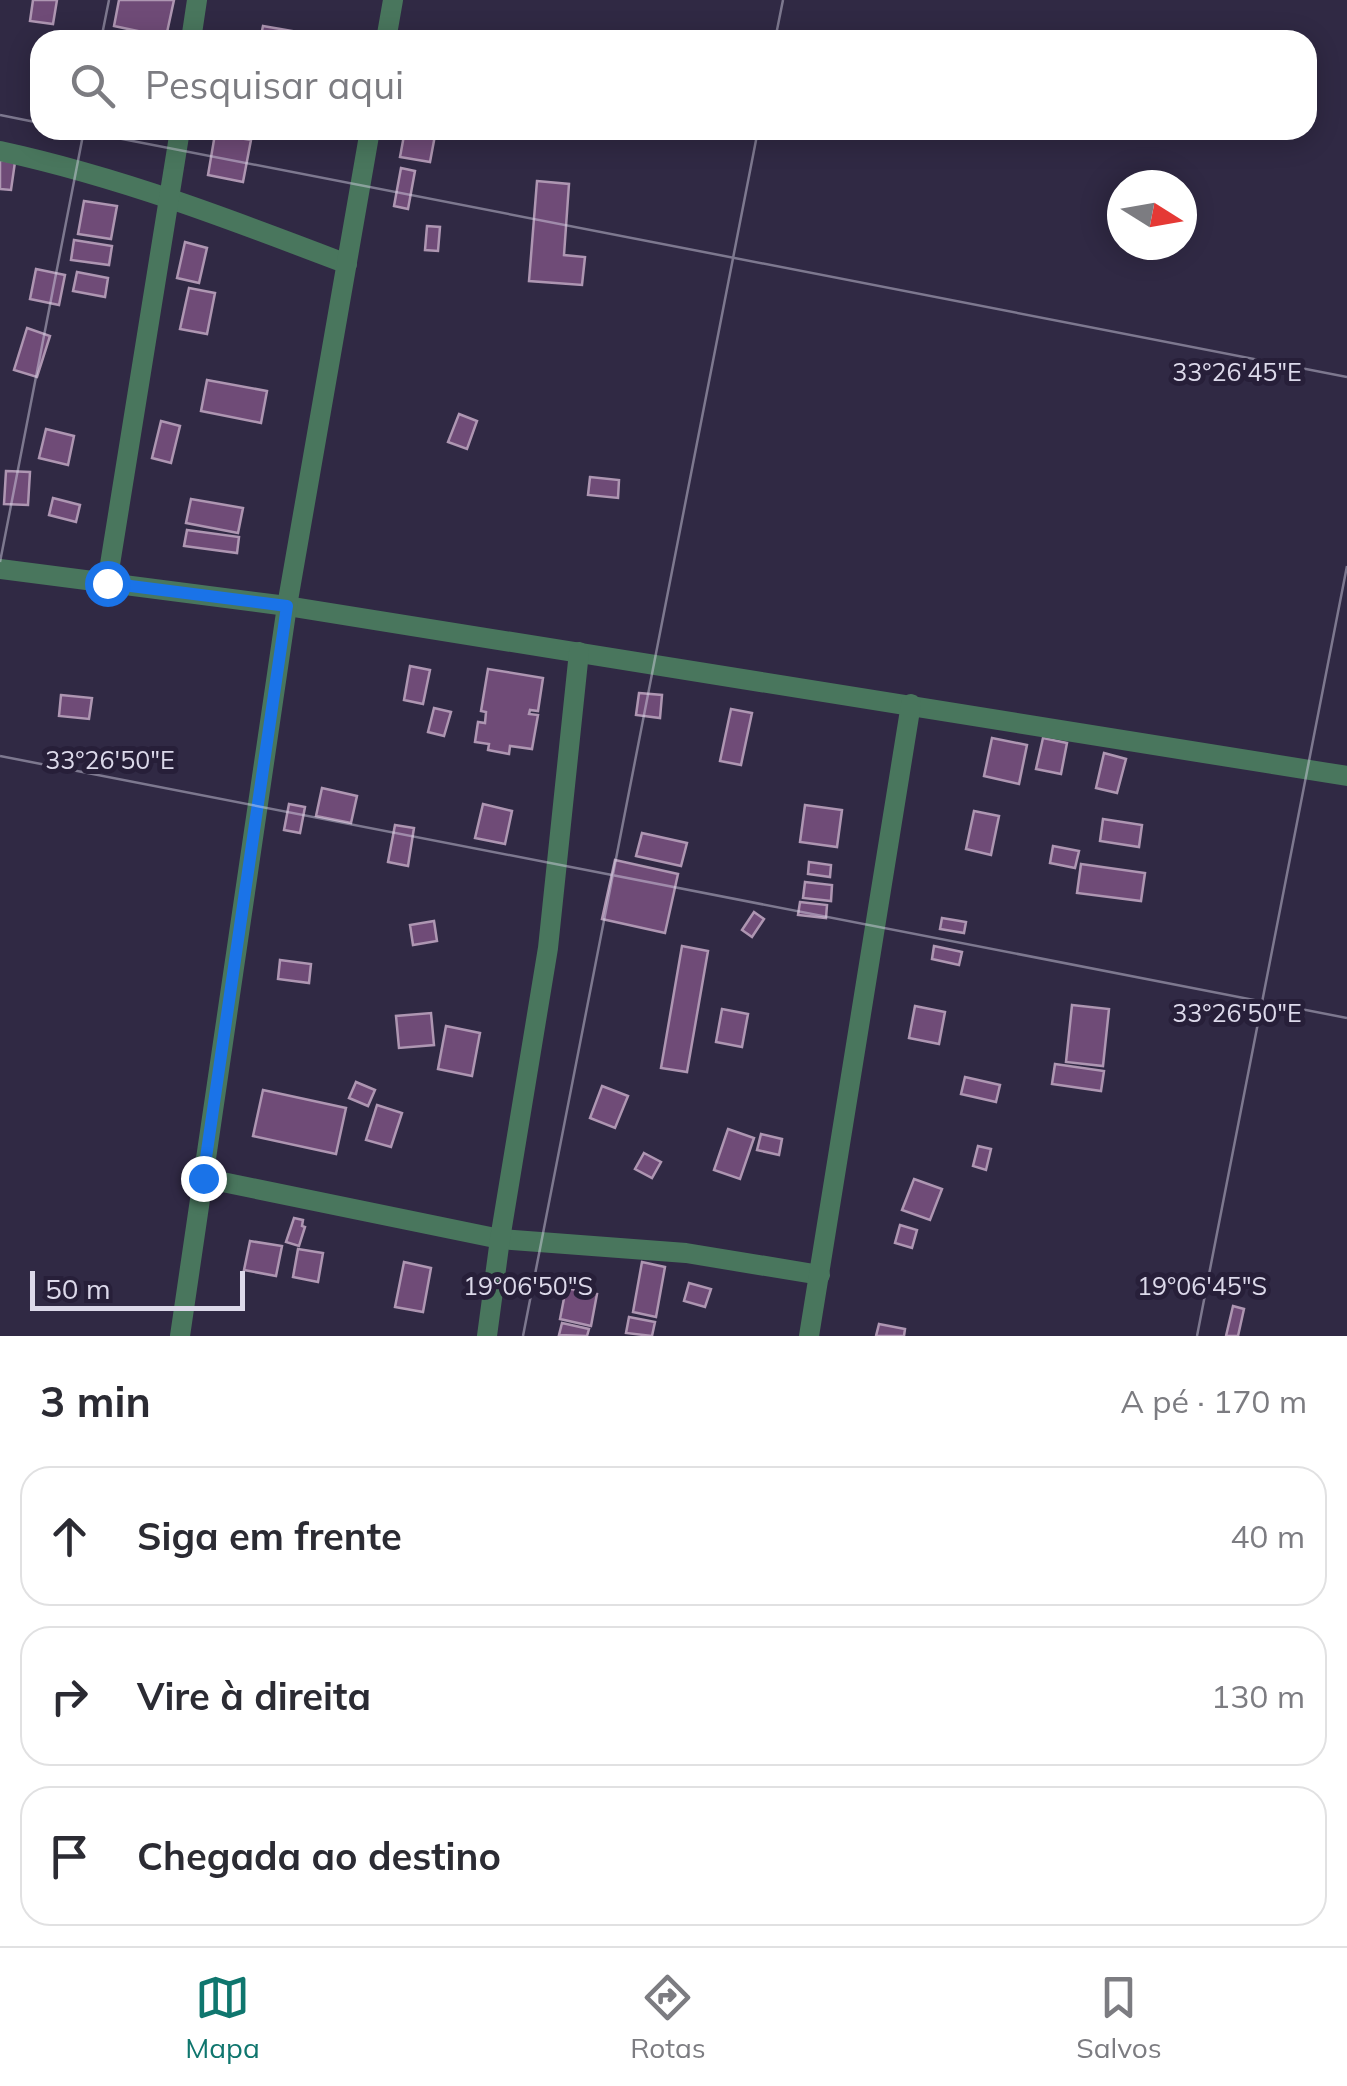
<!DOCTYPE html>
<html lang="pt">
<meta charset="utf-8">
<style>
:root{--surface:#fff;--page:#f2f2f3;--text:#2b2b33;--muted:#7c7c81;--line:#e1e1e2;--accent:#0f766e}
body{margin:0;font-family:Mulish,sans-serif;background:var(--page);color:var(--text)}
.compass{position:absolute;left:1107px;top:170px;width:90px;height:90px;border-radius:50%;background:var(--surface);box-shadow:0 5px 25px #0003;rotate:101deg}
.scale{position:absolute;left:30px;bottom:25px;width:215px;box-sizing:border-box;padding-left:10px;border:5px solid #dcd9ea;border-top:0;font-size:28px;line-height:35px;white-space:nowrap;color:#dcd9ea;-webkit-text-stroke:8px #271f39;paint-order:stroke}
.stop{position:absolute;width:30px;height:30px;margin:-22px;border:8px solid #1a73e8;border-radius:50%;background:#fff}
.stop.end{background:#1a73e8;border-color:#fff;box-shadow:0 2px 10px #0008}
.list{margin:0;padding:0;list-style:none}
h2{display:flex;justify-content:space-between;align-items:center;height:130px;margin:0;padding:0 40px;font-size:42px}
h2 small{font-size:32px;font-weight:400;color:var(--muted)}
.list li{display:grid;grid-template-columns:65px 1fr auto;gap:30px;align-items:center;box-sizing:border-box;height:140px;margin:0 20px 20px;padding:0 20px;border:2px solid var(--line);border-radius:30px}
.list b{display:block;font-size:38px;white-space:nowrap}
.list em{font-size:32px;font-style:normal;color:var(--muted)}
.icon{flex:none;width:55px;height:55px;fill:none;stroke:currentColor;stroke-width:2;stroke-linecap:round;stroke-linejoin:round}
.map{position:relative;flex:none;width:1347px;height:1336px;overflow:hidden}
.search{position:absolute;background:var(--surface);box-shadow:0 5px 25px #0003;left:30px;right:30px;top:30px;height:110px;display:flex;align-items:center;gap:25px;box-sizing:border-box;padding:0 35px;border-radius:30px;color:var(--muted);font-size:38px}
.sheet{height:610px;background:var(--surface)}
nav{display:flex;justify-content:space-around;align-items:center;box-sizing:border-box;height:140px;border-top:2px solid var(--line);background:var(--surface);font-size:28px;color:var(--muted)}
nav a{display:grid;justify-items:center;gap:5px}
nav .on{color:var(--accent)}
.map>svg:first-child{display:block}
.building{fill:#6f4b77;stroke:#ae96b2;stroke-width:2.5}
.lines{fill:none;stroke-linecap:round;stroke-linejoin:round}
.minor{stroke:#49765d;stroke-width:20}
.route{stroke:#1a73e8;stroke-width:12}
.ticks{fill:none;stroke:#dcd9ea;stroke-width:2.5;stroke-opacity:0.45}
.ticks-label{font-size:25px;text-anchor:middle;fill:#dcd9ea;stroke:#271f39;stroke-width:10;stroke-linejoin:round;paint-order:stroke}
</style>
<div class="map">
<svg width="1347" height="1336" viewBox="0 0 1347 1336">
<rect width="100%" height="100%" fill="#302944"/>
<!-- building -->
<g class="building">
<path d="M33,0H57L53,24L30,21Z"/>
<path d="M119,0H174L166,37L114,26Z"/>
<path d="M263,26L298,32L297,40H260Z"/>
<path d="M405,130H436L430,162L400,157Z"/>
<path d="M215,134L251,140L243,182L208,175Z"/>
<path d="M0,160L15,162L11,190L0,189Z"/>
<path d="M401,168L415,171L408,209L394,206Z"/>
<path d="M537,181L569,184L564,255L585,257L582,285L529,281Z"/>
<path d="M84,201L117,206L111,239L78,234Z"/>
<path d="M427,226L440,227L438,251L425,250Z"/>
<path d="M74,240L112,246L109,265L71,260Z"/>
<path d="M185,242L207,248L199,283L177,278Z"/>
<path d="M36,269L65,275L59,305L30,299Z"/>
<path d="M77,272L108,278L105,297L73,291Z"/>
<path d="M189,288L215,293L207,334L180,329Z"/>
<path d="M27,328L50,336L37,377L14,370Z"/>
<path d="M207,380L267,391L261,423L201,411Z"/>
<path d="M459,414L477,421L467,449L448,442Z"/>
<path d="M161,421L180,426L171,463L152,458Z"/>
<path d="M46,429L74,436L68,465L39,458Z"/>
<path d="M6,471L30,472L28,505L4,504Z"/>
<path d="M590,477L619,480L618,498L588,495Z"/>
<path d="M53,498L80,505L76,522L49,515Z"/>
<path d="M191,499L243,508L238,533L186,523Z"/>
<path d="M187,530L239,537L237,553L184,546Z"/>
<path d="M410,666L430,670L423,704L404,700Z"/>
<path d="M488,669L543,678L538,711L530,710L529,714L538,715L532,749L510,746L509,754L488,750L489,744L475,742L478,722L485,723L486,712L481,711Z"/>
<path d="M639,693L662,695L660,718L636,715Z"/>
<path d="M61,695L92,698L89,719L59,716Z"/>
<path d="M434,708L451,712L444,736L428,732Z"/>
<path d="M731,709L752,713L741,765L720,761Z"/>
<path d="M992,738L1027,745L1019,784L984,776Z"/>
<path d="M1043,738L1067,743L1061,774L1036,769Z"/>
<path d="M1104,753L1126,759L1117,793L1096,788Z"/>
<path d="M322,788L357,796L351,823L316,816Z"/>
<path d="M289,804L305,807L300,833L284,830Z"/>
<path d="M483,804L512,811L505,844L475,838Z"/>
<path d="M805,805L842,810L837,847L800,842Z"/>
<path d="M974,811L999,816L991,855L966,849Z"/>
<path d="M1103,819L1142,825L1139,847L1100,841Z"/>
<path d="M395,825L414,828L408,866L388,862Z"/>
<path d="M642,833L687,843L681,866L636,856Z"/>
<path d="M1053,846L1079,851L1075,868L1050,863Z"/>
<path d="M615,860L678,874L665,933L602,919Z"/>
<path d="M809,862L831,865L830,877L808,874Z"/>
<path d="M1081,864L1145,873L1141,901L1077,893Z"/>
<path d="M805,882L832,885L831,901L803,898Z"/>
<path d="M800,902L827,905L826,918L798,915Z"/>
<path d="M754,912L764,919L752,937L742,930Z"/>
<path d="M942,918L966,922L964,933L940,929Z"/>
<path d="M434,921L437,941L413,945L410,925Z"/>
<path d="M682,946L708,951L687,1072L661,1068Z"/>
<path d="M934,946L962,952L959,965L932,959Z"/>
<path d="M280,960L311,964L309,983L278,979Z"/>
<path d="M1072,1005L1109,1009L1103,1066L1066,1062Z"/>
<path d="M915,1006L945,1012L939,1044L909,1038Z"/>
<path d="M722,1009L748,1014L742,1047L716,1042Z"/>
<path d="M431,1013L434,1045L399,1048L396,1016Z"/>
<path d="M446,1026L480,1033L472,1076L438,1069Z"/>
<path d="M1055,1064L1104,1071L1101,1091L1052,1084Z"/>
<path d="M965,1077L1000,1085L996,1102L961,1094Z"/>
<path d="M356,1082L375,1090L368,1106L349,1098Z"/>
<path d="M602,1086L628,1096L615,1128L590,1118Z"/>
<path d="M263,1090L346,1108L336,1154L253,1136Z"/>
<path d="M377,1105L402,1113L391,1147L366,1140Z"/>
<path d="M728,1129L754,1138L740,1179L714,1170Z"/>
<path d="M761,1134L782,1139L779,1155L757,1150Z"/>
<path d="M978,1146L991,1149L986,1170L973,1166Z"/>
<path d="M644,1153L661,1162L652,1178L635,1169Z"/>
<path d="M914,1179L942,1189L930,1220L902,1210Z"/>
<path d="M294,1218L303,1220L302,1226L305,1227L299,1246L286,1242Z"/>
<path d="M900,1225L917,1230L912,1248L895,1243Z"/>
<path d="M250,1241L282,1246L276,1276L244,1270Z"/>
<path d="M298,1249L323,1253L318,1282L293,1277Z"/>
<path d="M404,1262L431,1268L423,1312L395,1307Z"/>
<path d="M642,1262L665,1267L656,1317L633,1312Z"/>
<path d="M689,1283L711,1289L705,1307L684,1301Z"/>
<path d="M566,1288L597,1294L591,1326L560,1319Z"/>
<path d="M1233,1306L1244,1309L1238,1336H1226Z"/>
<path d="M629,1317L655,1322L652,1336L626,1333Z"/>
<path d="M562,1323L589,1329L587,1336L559,1335Z"/>
<path d="M879,1324L905,1329L904,1336H876Z"/>
</g>
<g class="lines">
<!-- minor -->
<g class="minor">
<path d="M191,40L197,0"/>
<path d="M386,40L393,0"/>
<path d="M0,151C120,177 232,220 347,264"/>
<path d="M0,569L287,606L1347,776"/>
<path d="M107,583L180,130"/>
<path d="M203,1178L500,1239L686,1253L820,1275"/>
<path d="M180,1336L287,606L370,130"/>
<path d="M487,1336L500,1239L548,948L579,652"/>
<path d="M809,1336L911,704"/>
</g>
</g>
<g class="lines">
<!-- route -->
<path class="route" d="M107,583L287,606L203,1178"/>
</g>
<!-- ticks -->
<path class="ticks" d="M101,40L109,0M775,40L783,0M0,115L40,123M76,130L1347,377M0,562L84,130M0,756L1347,1018M523,1336L758,130M1197,1336L1347,566"/>
<g class="ticks-label">
<text x="1237" y="381">33°26'45"E</text>
<text x="110" y="769">33°26'50"E</text>
<text x="1237" y="1022">33°26'50"E</text>
<text x="528" y="1295">19°06'50"S</text>
<text x="1202" y="1295">19°06'45"S</text>
</g>
</svg>
<svg class="compass" viewBox="-18 -18 36 36"><path d="M0-13l5 13h-10z" fill="#e53935"/><path d="M0 13l5-13h-10z" fill="#7c7c81"/></svg>
<div class="scale">50 m</div>
<div class="stop" style="left:107px;top:583px"></div>
<div class="stop end" style="left:203px;top:1178px"></div>
<div class="search"><svg class="icon" aria-label="search" viewBox="0 0 24 24"><circle cx="10" cy="10" r="6"/><path d="M15 15l6 6"/></svg>Pesquisar aqui</div>
</div>
<section class="sheet">
<h2>3 min<small>A pé · 170 m</small></h2>
<ul class="list">
<li><svg class="icon" aria-label="ahead" viewBox="0 0 24 24"><path d="M12 20V5M6 11l6-6 6 6"/></svg><div><b>Siga em frente</b></div><em>40 m</em></li>
<li><svg class="icon" aria-label="right" viewBox="0 0 24 24"><path d="M7 20v-9h11M14 6l5 5-5 5"/></svg><div><b>Vire à direita</b></div><em>130 m</em></li>
<li><svg class="icon" aria-label="arrive" viewBox="0 0 24 24"><path d="M6 21V4h12l-3 4 3 4H6"/></svg><div><b>Chegada ao destino</b></div></li>
</ul>
</section>
<nav>
<a class="on"><svg class="icon" aria-label="map" viewBox="0 0 24 24"><path d="M3 6l6-2 6 2 6-2v14l-6 2-6-2-6 2zM9 4v14M15 6v14"/></svg>Mapa</a>
<a><svg class="icon" aria-label="directions" viewBox="0 0 24 24"><path d="M12 3l9 9-9 9-9-9zM9 14v-3h6M13 9l2 2-2 2"/></svg>Rotas</a>
<a><svg class="icon" aria-label="saved" viewBox="0 0 24 24"><path d="M7 4h10v16l-5-4-5 4z"/></svg>Salvos</a>
</nav>
